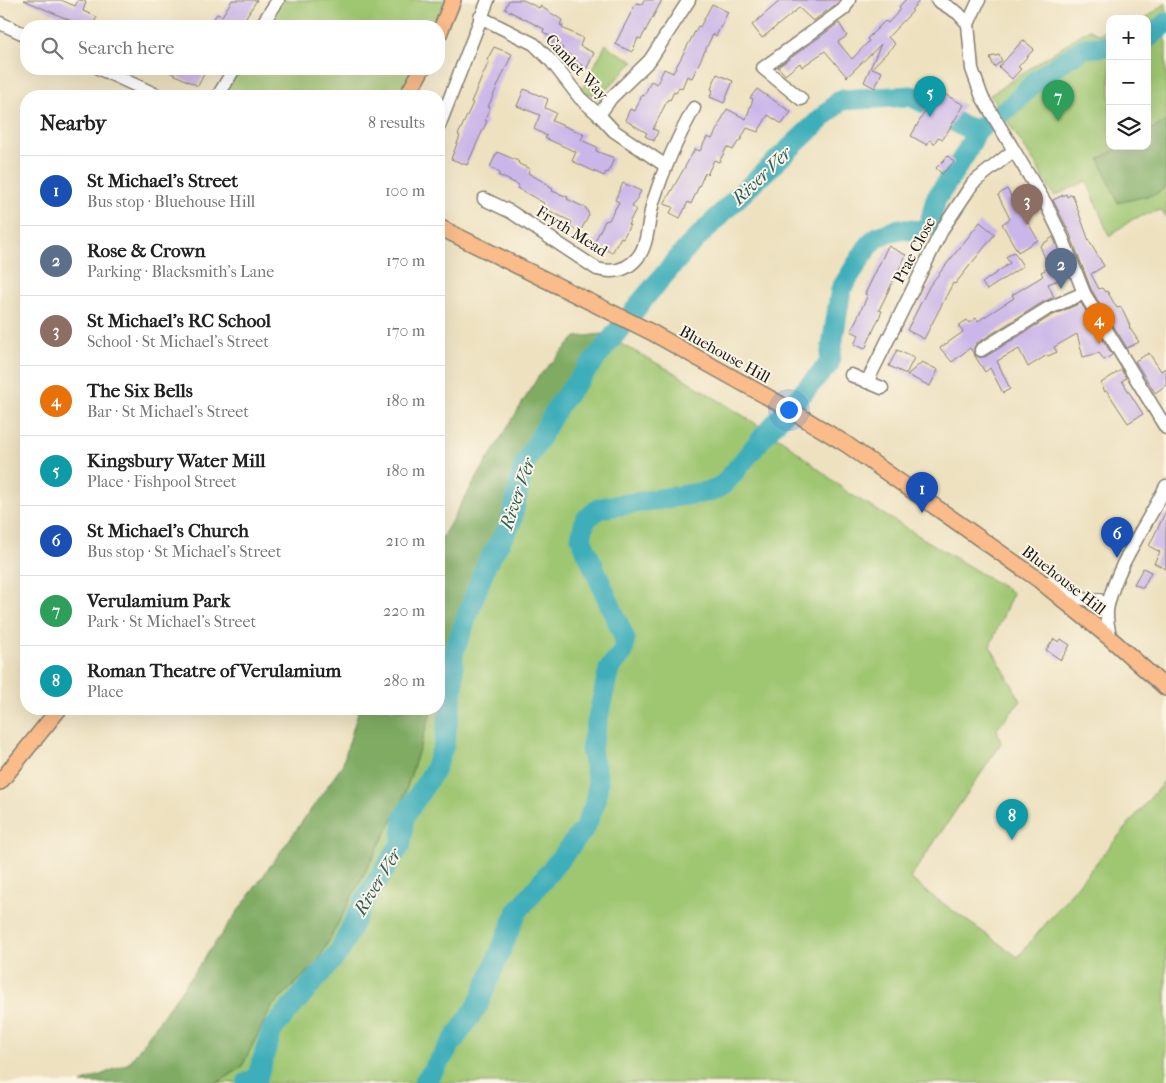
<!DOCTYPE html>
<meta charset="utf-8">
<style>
:root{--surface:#fff;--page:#f6f6f6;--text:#222;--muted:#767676;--line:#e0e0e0;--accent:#db2777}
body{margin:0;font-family:"IM FELL French Canon",serif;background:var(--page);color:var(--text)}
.controls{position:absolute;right:15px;top:15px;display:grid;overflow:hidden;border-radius:10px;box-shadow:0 5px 20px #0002}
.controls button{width:45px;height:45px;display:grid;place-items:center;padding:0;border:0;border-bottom:1px solid var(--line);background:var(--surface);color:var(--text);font:25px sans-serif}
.you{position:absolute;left:788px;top:409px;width:18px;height:18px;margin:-12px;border:4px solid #fff;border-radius:50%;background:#1a73e8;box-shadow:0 0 0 8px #1a73e833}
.badge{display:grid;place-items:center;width:32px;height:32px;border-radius:50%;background:var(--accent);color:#fff;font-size:16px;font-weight:700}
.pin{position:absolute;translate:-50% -41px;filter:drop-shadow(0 1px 2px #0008)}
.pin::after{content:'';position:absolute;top:26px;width:18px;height:15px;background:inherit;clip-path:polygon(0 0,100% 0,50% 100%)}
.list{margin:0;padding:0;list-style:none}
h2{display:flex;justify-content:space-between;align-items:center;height:65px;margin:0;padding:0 20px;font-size:21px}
h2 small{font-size:16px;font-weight:400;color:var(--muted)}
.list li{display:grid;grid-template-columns:32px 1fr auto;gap:15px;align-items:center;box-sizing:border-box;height:70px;padding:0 20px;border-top:1px solid var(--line)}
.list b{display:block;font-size:19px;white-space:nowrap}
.list p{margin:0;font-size:16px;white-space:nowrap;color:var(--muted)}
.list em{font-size:16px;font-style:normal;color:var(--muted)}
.icon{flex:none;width:28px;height:28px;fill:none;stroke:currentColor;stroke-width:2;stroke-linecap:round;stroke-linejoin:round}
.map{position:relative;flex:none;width:1166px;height:1083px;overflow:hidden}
.search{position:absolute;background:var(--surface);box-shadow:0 5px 20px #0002;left:20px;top:20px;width:425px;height:55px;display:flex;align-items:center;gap:12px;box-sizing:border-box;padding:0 18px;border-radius:20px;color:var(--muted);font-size:19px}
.panel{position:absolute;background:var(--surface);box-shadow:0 5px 20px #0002;left:20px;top:90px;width:425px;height:625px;border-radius:20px}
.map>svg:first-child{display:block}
.green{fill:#9fc671;stroke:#5e7146}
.forest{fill:#7fab63;stroke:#4e6440}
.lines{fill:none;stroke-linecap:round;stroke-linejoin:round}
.river{stroke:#3eaeba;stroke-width:21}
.building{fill:#cbb6e9}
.minor-casing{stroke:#847e6e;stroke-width:15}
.major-casing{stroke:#847e6e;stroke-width:18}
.minor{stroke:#fff;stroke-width:12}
.major{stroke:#f9bc8a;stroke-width:15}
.labels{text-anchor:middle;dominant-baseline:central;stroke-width:4;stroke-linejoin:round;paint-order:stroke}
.street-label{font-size:16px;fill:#1c1c1c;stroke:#fcf5e5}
.water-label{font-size:18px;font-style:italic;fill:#2b5e63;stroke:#fcf5e5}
</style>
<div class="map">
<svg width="1166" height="1083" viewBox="0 0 1166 1083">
<rect width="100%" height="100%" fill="#fcf5e5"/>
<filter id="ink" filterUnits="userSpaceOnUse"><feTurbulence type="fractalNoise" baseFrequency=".02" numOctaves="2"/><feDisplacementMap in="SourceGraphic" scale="10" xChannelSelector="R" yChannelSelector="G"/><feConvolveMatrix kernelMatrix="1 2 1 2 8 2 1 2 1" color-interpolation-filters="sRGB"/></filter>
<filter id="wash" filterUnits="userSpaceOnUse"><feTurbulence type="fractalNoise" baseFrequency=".0096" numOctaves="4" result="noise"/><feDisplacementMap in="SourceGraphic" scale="20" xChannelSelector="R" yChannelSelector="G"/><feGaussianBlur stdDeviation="1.12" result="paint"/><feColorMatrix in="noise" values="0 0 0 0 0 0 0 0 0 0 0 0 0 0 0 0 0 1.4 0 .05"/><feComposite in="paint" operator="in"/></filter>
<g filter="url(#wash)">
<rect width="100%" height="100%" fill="#ede1c0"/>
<!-- green -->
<g class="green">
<path d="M280,0H445L434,26H264Z"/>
<path d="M1166,3V218L1161,210L1133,219L1109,236L1087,181L1054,196L1038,168L990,95L1089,29L1097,34L1110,30V146H1147V19H1145Z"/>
<path d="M606,44L614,51L634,61L599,97L581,91Z"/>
<path d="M239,69H413L397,96H223Z"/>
<path d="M602,334L675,373L785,442L847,492L1013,593L990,646L1021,701L997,729L1001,744L910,878L931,895L1018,957L1166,779V1083H217L241,1068L272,1006L317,963L402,802L432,709H439V683L445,648L475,578L502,528L518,465L557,398Z"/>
</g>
<!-- forest -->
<g class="forest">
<path d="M1166,121V187L1156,194L1118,203L1099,159L1122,146H1147V132Z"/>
<path d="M602,334L557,398L518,465L502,528L475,578L445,648L439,683V543L461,504L538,377L576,337Z"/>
<path d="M359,709H432L402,802L317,963L272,1006L241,1068L217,1083H81L129,1063L342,766Z"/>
</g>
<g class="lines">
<!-- river -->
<g class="river">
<path d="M1147,39L1166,23"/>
<path d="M941,113L960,125L977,130L1012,105L1038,79L1062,62L1084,48L1110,46"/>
<path d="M247,1083L257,1078L272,1030L339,952L366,898L401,844L404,817L434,771L444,745L453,690V654L486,565L511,523L523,467L560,403L646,296L689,246L735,200L841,100L911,96L929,105"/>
<path d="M424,1083L478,1005L517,912L585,828L596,801L598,781L591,749L609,669L623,652L625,639L581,538L585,520L600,508L713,491L725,483L768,431L829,364L841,289L867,248L877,237L899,229L919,231L929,226L936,199L966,153L977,130"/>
</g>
</g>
<g id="blocks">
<!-- building -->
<g class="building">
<path d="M24,0H61L75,6L78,0H80L86,2L83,11L97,17L92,26H83Z"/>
<path d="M232,0H257L240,26H216L217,25L212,21L217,14L222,16Z"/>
<path d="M509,0H523L539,8L540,6L562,20L560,25L563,26L562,28L583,38L580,46L594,53L587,68L576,62L577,59L561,51L563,48L552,43L554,39L543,32L544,29L505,9Z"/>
<path d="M644,0H662L641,39L638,38L632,52L615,44L636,3L642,4Z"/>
<path d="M781,0H840L838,3L813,21L799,8L762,38L752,25Z"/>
<path d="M905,0H920L911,10L913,11L888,37L895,44L872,68L882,72L875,88L864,82L881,44L847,77L825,51L802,67L800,63L785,75L778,67L839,23L847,36L838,42L852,59L869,41L867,39L885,21L888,23L901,9L899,7Z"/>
<path d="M712,4L728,12L716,36L713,34L692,78L687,76L682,88L679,87L676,93L674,92L670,100L668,99L653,129L658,131L654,141L645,136L647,133L625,120L630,109L635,111L642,95L644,96L651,81L657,84L664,69L673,73L698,26L700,27Z"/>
<path d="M1023,40L1034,49L1018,67L1021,69L1012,79L999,67Z"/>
<path d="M494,47L512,54L488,107H490L485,120L487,121L467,165L451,159L460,136L458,135L473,103L471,102L489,61L487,60Z"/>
<path d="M999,55L1002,61L994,67L990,57Z"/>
<path d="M163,69H198L205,72L198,86Z"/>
<path d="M717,74L733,81L724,103L710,97L713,90L711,89Z"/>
<path d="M524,89L548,99L545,108L556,113L552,121L584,134L581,140L597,147L596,151L614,158L608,173L606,172L604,176L572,161L576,152L545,138L547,136L534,129L540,115L517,106Z"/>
<path d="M757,89L791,112L782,124L768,115L758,132L747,128L740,141L738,142L733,150L727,147L719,162L714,160L707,175L705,173L691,204L688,202L680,218L670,213L673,207L664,204L695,149L700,151L707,137L712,139L727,109L746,119L753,99L750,98Z"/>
<path d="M937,90L964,105L943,139L938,137L934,144L930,140L927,145L911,136Z"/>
<path d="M497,152L518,161L519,164L530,169L528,173L549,185V187L553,189L552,191L568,197L567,199L586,208L589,215L580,232L570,226L572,222L542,207L544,203L517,188L519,185L498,175L500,173L490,167Z"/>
<path d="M948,156L954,162L942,174L936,168Z"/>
<path d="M623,183L641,191L632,207L636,209L628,225H630L623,238L621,237L612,253L594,243L605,221L609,220L619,202L615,200Z"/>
<path d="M1007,189L1021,213L1023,212L1028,220L1027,221L1038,240L1018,252L1002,224L1010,219L998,195Z"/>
<path d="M1066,194L1067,197L1072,194L1089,241L1104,266L1091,274L1099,289L1102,288L1105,292L1107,291L1117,308L1121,307L1130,326L1129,327L1139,342L1127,348L1091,289L1070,234L1053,200Z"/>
<path d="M980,222L995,234L955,284L953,283L924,339L907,330L930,285Z"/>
<path d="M1053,237L1069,276L1048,284L1054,297L1043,302L977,343L974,347V354L978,357H985L1051,316L1081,303L1112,355L1104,360L1099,353L1083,357L1077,334L1054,347L1057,352L1048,356L1047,355L1028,367L1019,349L997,361L1010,389L1003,393L990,368L985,372L970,348L952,362L940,348L963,332L958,326L967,320L969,323L976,318L978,321L1014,298L1012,295L1043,276L1041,272L1049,268L1040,246Z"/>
<path d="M888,246L906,255L879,310L882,311L865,349L854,344L859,335L851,331L868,295L865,294Z"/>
<path d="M1014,252L1023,266L987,290L982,283L1010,263L1006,257Z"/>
<path d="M897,350L914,358L906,374L889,366Z"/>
<path d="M1149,353L1161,371L1166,368V385L1155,393L1135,361Z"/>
<path d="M922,362L938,370L930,386L907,375Z"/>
<path d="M1121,370L1126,378L1122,381L1143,414L1128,423L1107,391L1105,392L1101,383Z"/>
<path d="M1166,511V569L1154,563L1160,552L1149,546Z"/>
<path d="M1143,568L1151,572L1143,588L1134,584Z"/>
<path d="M1054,639L1059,642L1061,639L1070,645L1061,660L1046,650Z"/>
</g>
</g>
</g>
<g filter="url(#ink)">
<use href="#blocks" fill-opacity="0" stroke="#847e6e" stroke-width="1"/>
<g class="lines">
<!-- minor casing -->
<g class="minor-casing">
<g id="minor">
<path d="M937,0L958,13L968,24"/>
<path d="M979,0L968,24L972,69L982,97L1046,204L1062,237L1084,293L1166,428"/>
<path d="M480,17L534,44L552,62L580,98L599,115L611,98L650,60L689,0"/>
<path d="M0,23L26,35"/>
<path d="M261,26L278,0"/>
<path d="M100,69L159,96"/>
<path d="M218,96L234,69"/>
<path d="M801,99L763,68L844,9L849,0"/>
<path d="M599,115L614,131L666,166"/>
<path d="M439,126L488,0"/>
<path d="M484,199L511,212L597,269C612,273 627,271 638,257C649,244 648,216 654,199C664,168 678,137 694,108"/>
<path d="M981,350L1047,309L1084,293"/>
<path d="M851,375L882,388"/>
<path d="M867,382L943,228L973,183L1013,151"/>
<path d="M1049,582C1068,590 1076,602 1099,600"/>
<path d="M1111,639C1108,628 1105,616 1108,605C1118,562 1147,525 1166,486"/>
</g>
</g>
<!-- major casing -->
<g class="major-casing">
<g id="major">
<path d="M439,34L453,0"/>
<path d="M407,96L422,69"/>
<path d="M439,227L651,332L782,405L846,444L1039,580L1111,639L1166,688"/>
<path d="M0,782L59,709"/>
</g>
</g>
<!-- minor -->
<use href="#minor" class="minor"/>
<!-- major -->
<use href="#major" class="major"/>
</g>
</g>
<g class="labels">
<!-- street labels -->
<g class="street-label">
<text transform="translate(577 67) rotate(47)">Camlet Way</text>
<text transform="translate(572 231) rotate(32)">Fryth Mead</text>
<text transform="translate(914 250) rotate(-62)">Prae Close</text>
<text transform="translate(725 354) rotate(29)">Bluehouse Hill</text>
<text transform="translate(1064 580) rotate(38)">Bluehouse Hill</text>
</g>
<!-- water labels -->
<g class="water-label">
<text transform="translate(762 176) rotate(-44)">River Ver</text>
<text transform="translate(518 494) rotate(-71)">River Ver</text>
<text transform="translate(378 882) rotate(-59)">River Ver</text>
</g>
</g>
</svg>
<div class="controls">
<button>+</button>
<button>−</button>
<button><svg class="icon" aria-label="layers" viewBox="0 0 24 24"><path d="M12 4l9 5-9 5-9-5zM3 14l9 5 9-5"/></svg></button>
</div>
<div class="you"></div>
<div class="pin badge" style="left:922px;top:513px;background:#1a4fb4">1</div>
<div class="pin badge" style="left:1061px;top:289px;background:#5c6f8a">2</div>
<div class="pin badge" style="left:1027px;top:225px;background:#8d6e63">3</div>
<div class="pin badge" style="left:1099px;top:344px;background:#e8710a">4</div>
<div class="pin badge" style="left:930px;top:117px;background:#0f9aa8">5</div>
<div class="pin badge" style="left:1117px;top:558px;background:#1a4fb4">6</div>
<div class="pin badge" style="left:1058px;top:121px;background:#2e9e5b">7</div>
<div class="pin badge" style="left:1012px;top:840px;background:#0f9aa8">8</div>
<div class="search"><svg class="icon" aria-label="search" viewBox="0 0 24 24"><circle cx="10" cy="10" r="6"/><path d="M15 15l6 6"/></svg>Search here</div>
<section class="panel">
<h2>Nearby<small>8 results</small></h2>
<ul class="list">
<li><span class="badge" style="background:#1a4fb4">1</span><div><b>St Michael's Street</b><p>Bus stop · Bluehouse Hill</p></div><em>100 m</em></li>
<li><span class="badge" style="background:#5c6f8a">2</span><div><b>Rose &amp; Crown</b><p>Parking · Blacksmith's Lane</p></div><em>170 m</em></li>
<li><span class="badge" style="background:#8d6e63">3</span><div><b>St Michael's RC School</b><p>School · St Michael's Street</p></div><em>170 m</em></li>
<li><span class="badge" style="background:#e8710a">4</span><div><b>The Six Bells</b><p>Bar · St Michael's Street</p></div><em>180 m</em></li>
<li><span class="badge" style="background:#0f9aa8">5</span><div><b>Kingsbury Water Mill</b><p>Place · Fishpool Street</p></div><em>180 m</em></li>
<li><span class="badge" style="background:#1a4fb4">6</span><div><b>St Michael's Church</b><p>Bus stop · St Michael's Street</p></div><em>210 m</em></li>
<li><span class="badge" style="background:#2e9e5b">7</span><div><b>Verulamium Park</b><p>Park · St Michael's Street</p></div><em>220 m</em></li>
<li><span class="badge" style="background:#0f9aa8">8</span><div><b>Roman Theatre of Verulamium</b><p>Place</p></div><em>280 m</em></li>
</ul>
</section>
</div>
